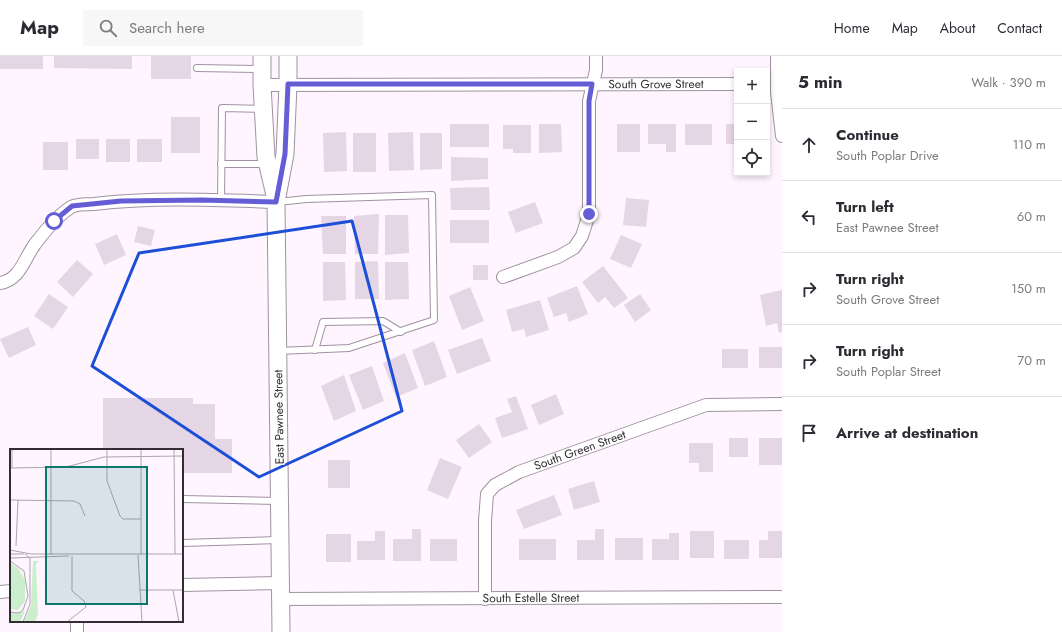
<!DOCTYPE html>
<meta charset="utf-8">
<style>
:root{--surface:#fff;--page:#f7f7f7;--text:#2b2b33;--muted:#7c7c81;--line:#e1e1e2}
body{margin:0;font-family:Jost,sans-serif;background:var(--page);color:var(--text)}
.controls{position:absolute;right:12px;top:12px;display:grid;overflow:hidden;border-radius:0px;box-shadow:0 2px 6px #0003}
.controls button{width:36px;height:36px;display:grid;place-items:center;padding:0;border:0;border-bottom:1px solid var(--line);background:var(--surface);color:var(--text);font:20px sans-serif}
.stop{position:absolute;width:12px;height:12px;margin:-9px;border:3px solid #645dd6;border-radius:50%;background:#fff}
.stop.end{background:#645dd6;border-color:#fff;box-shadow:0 1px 4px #0008}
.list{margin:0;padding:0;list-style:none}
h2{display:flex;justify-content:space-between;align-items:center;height:52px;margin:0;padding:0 16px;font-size:17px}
h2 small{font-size:13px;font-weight:400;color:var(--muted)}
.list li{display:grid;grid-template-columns:26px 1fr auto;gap:12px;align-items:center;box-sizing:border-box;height:72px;padding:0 16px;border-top:1px solid var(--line)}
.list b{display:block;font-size:15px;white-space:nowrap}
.list p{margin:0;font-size:13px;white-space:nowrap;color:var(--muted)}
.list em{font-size:13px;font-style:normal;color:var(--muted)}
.icon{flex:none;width:22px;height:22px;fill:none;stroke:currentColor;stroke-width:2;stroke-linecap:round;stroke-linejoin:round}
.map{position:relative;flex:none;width:782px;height:576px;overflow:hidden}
header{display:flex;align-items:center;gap:24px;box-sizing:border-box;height:56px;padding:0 20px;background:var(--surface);border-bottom:1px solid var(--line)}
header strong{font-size:19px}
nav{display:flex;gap:22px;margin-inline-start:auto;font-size:14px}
.search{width:280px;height:36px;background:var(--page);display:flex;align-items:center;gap:10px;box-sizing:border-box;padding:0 14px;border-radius:0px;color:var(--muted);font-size:15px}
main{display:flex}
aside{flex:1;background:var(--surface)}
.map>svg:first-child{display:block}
.building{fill:#e5d6e6}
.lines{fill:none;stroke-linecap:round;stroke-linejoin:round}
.service-casing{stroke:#a092a1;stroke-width:8}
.minor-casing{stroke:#a092a1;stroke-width:14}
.secondary-casing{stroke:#a092a1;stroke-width:19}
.service{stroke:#fff;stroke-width:6}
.minor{stroke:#fff;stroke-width:12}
.secondary{stroke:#fff;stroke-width:17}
.route{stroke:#645dd6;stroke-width:5}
.marked{fill:none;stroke:#1d4ed8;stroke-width:3;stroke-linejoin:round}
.labels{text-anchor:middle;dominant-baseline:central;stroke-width:3;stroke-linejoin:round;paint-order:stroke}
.street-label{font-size:12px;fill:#322d33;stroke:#fff}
.inset-road{fill:none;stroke:#aca5ad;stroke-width:1}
.view{fill:#0f766e;fill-opacity:0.15;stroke:#0f766e;stroke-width:2}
.inset-edge{fill:none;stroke:#322d33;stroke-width:2}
</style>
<header>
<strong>Map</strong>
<div class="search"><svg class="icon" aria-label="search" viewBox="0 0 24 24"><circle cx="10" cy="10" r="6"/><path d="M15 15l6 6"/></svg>Search here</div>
<nav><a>Home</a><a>Map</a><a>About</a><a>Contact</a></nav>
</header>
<main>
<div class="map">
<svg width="782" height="576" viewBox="0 0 782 576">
<rect width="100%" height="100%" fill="#fef5ff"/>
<!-- building -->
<g class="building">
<rect x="0" y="0" width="43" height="13"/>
<path d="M54,0H132V13L54,12Z"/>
<rect x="151" y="0" width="40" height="23"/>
<rect x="171" y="61" width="29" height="36"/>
<rect x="450" y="68" width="39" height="23"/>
<path d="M539,68H561L562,96L539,97Z"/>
<rect x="617" y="68" width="23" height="28"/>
<path d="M648,68H676V96H666V88H648Z"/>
<rect x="685" y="68" width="27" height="21"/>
<rect x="726" y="68" width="11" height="20"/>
<path d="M503,69H531V97H513V93H503Z"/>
<path d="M346,76L347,115L324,116L323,77Z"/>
<path d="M413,76L414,114L389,115L388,77Z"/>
<rect x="353" y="77" width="23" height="39"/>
<path d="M420,77H442V113L420,114Z"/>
<rect x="76" y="83" width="23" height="20"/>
<rect x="106" y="83" width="24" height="23"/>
<rect x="137" y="83" width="25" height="23"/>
<rect x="43" y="86" width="25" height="28"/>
<path d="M451,101L488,102V123L451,125Z"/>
<path d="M489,131L490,154H451L450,132Z"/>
<path d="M626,142L649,144L646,171L623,169Z"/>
<path d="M535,146L543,167L516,177L508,156Z"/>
<path d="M379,158L378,198H355L354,160Z"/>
<path d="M385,159H408L409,197L385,199Z"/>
<path d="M321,160H346V198H323Z"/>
<rect x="450" y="164" width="39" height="23"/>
<path d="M138,170L155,174L151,190L134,186Z"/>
<path d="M117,178L126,199L104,209L95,188Z"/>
<path d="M621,179L642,188L631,212L610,203Z"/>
<path d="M77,204L93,218L73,241L57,226Z"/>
<path d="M378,205L379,243H355V206Z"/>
<path d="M323,206H345L346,244L323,245Z"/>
<path d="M385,206H408L409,243L385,244Z"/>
<rect x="473" y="209" width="15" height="15"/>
<path d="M603,210L628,242L614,252L605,241L598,247L582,226Z"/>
<path d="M577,230L588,258L569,266L566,257L554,261L547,242Z"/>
<path d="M470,231L484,265L462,274L449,240Z"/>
<path d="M782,234V276L779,277L777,267L766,270L760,239Z"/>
<path d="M49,238L68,251L53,273L34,260Z"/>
<path d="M640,238L651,254L635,266L624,249Z"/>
<path d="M540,244L549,274L526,281L524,273L512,276L506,254Z"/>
<path d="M28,271L36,289L9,302L0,283Z"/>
<path d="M482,282L491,305L457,318L448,294Z"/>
<path d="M434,285L447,321L425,330L412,294Z"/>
<rect x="759" y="291" width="23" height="21"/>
<rect x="722" y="293" width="26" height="19"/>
<path d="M405,297L418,332L396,341L383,307Z"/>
<path d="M372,310L384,345L363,354L349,319Z"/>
<path d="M344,319L356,355L334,365L321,330Z"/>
<path d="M556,338L564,358L539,369L531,349Z"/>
<path d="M516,340L528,373L502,382L495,362L512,356L507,343Z"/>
<path d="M103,342H193V348H215V383H232V417H182V394H103Z"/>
<path d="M479,368L492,386L469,402L456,384Z"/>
<rect x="729" y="382" width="19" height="19"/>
<rect x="759" y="382" width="23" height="27"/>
<path d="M689,387H713V416H699V407H689Z"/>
<path d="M440,402L462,411L448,443L427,434Z"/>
<rect x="328" y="404" width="22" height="28"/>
<path d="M594,425L600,446L574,454L568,433Z"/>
<path d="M554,439L562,459L524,473L516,454Z"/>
<path d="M412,473H421V505H393V483H412Z"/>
<path d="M595,473H604V504H577V484H595Z"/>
<path d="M375,475H385V504H357V485H375Z"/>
<rect x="690" y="475" width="24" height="27"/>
<path d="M768,475H782V502H759V484H768Z"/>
<path d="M669,477H679V504H652V483H669Z"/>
<rect x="326" y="478" width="25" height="28"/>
<rect x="615" y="482" width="28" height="22"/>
<rect x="430" y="483" width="27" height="22"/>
<rect x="519" y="483" width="37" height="21"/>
<rect x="724" y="484" width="25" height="19"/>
</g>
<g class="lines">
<!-- service casing -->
<g class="service-casing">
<g id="service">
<path d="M197,12L261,13"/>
<path d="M221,108H266"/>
<path d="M221,145L222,52L262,53"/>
<path d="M278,146L306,143L432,139L434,264L349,292L278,295"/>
<path d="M315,294L323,266L383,265L401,276"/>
<path d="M182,443L278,445"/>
<path d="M182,487L279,484"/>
</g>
</g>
<!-- minor casing -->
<g class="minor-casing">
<g id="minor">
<path d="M777,0V36L782,80"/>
<path id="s1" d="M262,29L737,28"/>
<path d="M503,221L558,201L574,192L582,180L589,158V45L596,14V0"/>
<path d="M0,227C20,224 24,203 35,188C45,175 56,161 71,151C76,148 88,148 94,148C154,141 216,144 276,146"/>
<path d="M182,529L281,527"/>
<path d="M0,536L11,535"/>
<path id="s2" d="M281,543L782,541"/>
<path id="s3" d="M485,543V465L487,438L495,429L519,416L706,349L782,348"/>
<path d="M77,565V576"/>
</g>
</g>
<!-- secondary casing -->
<g class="secondary-casing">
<g id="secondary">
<path d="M262,0V29L266,101L275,139"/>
<path d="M281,576L276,146L285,98L288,29V0"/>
</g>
</g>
<!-- service -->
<use href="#service" class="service"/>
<!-- minor -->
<use href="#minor" class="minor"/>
<!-- secondary -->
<use href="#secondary" class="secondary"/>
</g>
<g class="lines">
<!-- route -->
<path class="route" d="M54,165L72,150L121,145L202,144L276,146L285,98L288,28H592L589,45V158"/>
</g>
<!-- marked area -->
<path class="marked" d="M352,165L402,355L259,421L92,310L139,197Z"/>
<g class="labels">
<!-- street labels -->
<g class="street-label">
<text stroke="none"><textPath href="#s1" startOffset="394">South Grove Street</textPath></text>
<text transform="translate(279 361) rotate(-91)">East Pawnee Street</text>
<text stroke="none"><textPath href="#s3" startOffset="209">South Green Street</textPath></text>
<text stroke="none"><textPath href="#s2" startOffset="250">South Estelle Street</textPath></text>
</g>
</g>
<!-- overview -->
<g transform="translate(10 393)">
<rect width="173" height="173" fill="#fef5ff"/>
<path d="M23,112H29L26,115L28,165L25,173H14L21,156ZM0,114L8,119L15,131V152L8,161L0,160ZM15,162L10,173H0V164Z" fill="#cbefcc"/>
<path class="inset-road" d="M2,0V19M41,0V106M97,0V32L110,67L113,70H131M131,0V106M164,0L165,105M0,19L56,18L94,8L173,7M0,51L64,52L70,55L75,67M6,97L8,51M0,101L21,105M0,105H14M21,105H173M128,106L132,173M0,109L59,107M0,112L14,122L18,147L13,161L9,164L0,163M129,141H173M163,141L169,173M13,173L20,155V109L15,105M57,173L76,158L74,152L62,142V107"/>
<path class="view" d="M36,18H137V155H36Z"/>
<rect width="173" height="173" class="inset-edge"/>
</g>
</svg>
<div class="controls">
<button>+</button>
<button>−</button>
<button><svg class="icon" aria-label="locate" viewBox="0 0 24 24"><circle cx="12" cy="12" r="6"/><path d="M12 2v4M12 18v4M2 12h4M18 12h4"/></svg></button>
</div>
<div class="stop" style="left:54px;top:165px"></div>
<div class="stop end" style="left:589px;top:158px"></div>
</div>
<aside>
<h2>5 min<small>Walk · 390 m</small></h2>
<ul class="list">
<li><svg class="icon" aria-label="ahead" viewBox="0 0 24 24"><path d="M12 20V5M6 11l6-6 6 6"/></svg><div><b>Continue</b><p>South Poplar Drive</p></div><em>110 m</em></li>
<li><svg class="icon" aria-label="left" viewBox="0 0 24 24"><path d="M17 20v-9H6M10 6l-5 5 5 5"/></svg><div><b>Turn left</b><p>East Pawnee Street</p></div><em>60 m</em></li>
<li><svg class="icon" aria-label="right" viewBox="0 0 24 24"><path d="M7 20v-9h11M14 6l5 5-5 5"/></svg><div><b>Turn right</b><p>South Grove Street</p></div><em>150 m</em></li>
<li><svg class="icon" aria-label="right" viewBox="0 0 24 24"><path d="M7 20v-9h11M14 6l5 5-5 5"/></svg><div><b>Turn right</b><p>South Poplar Street</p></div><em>70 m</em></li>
<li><svg class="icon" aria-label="arrive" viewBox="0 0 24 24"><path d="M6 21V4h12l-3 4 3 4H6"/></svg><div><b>Arrive at destination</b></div></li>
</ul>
</aside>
</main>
